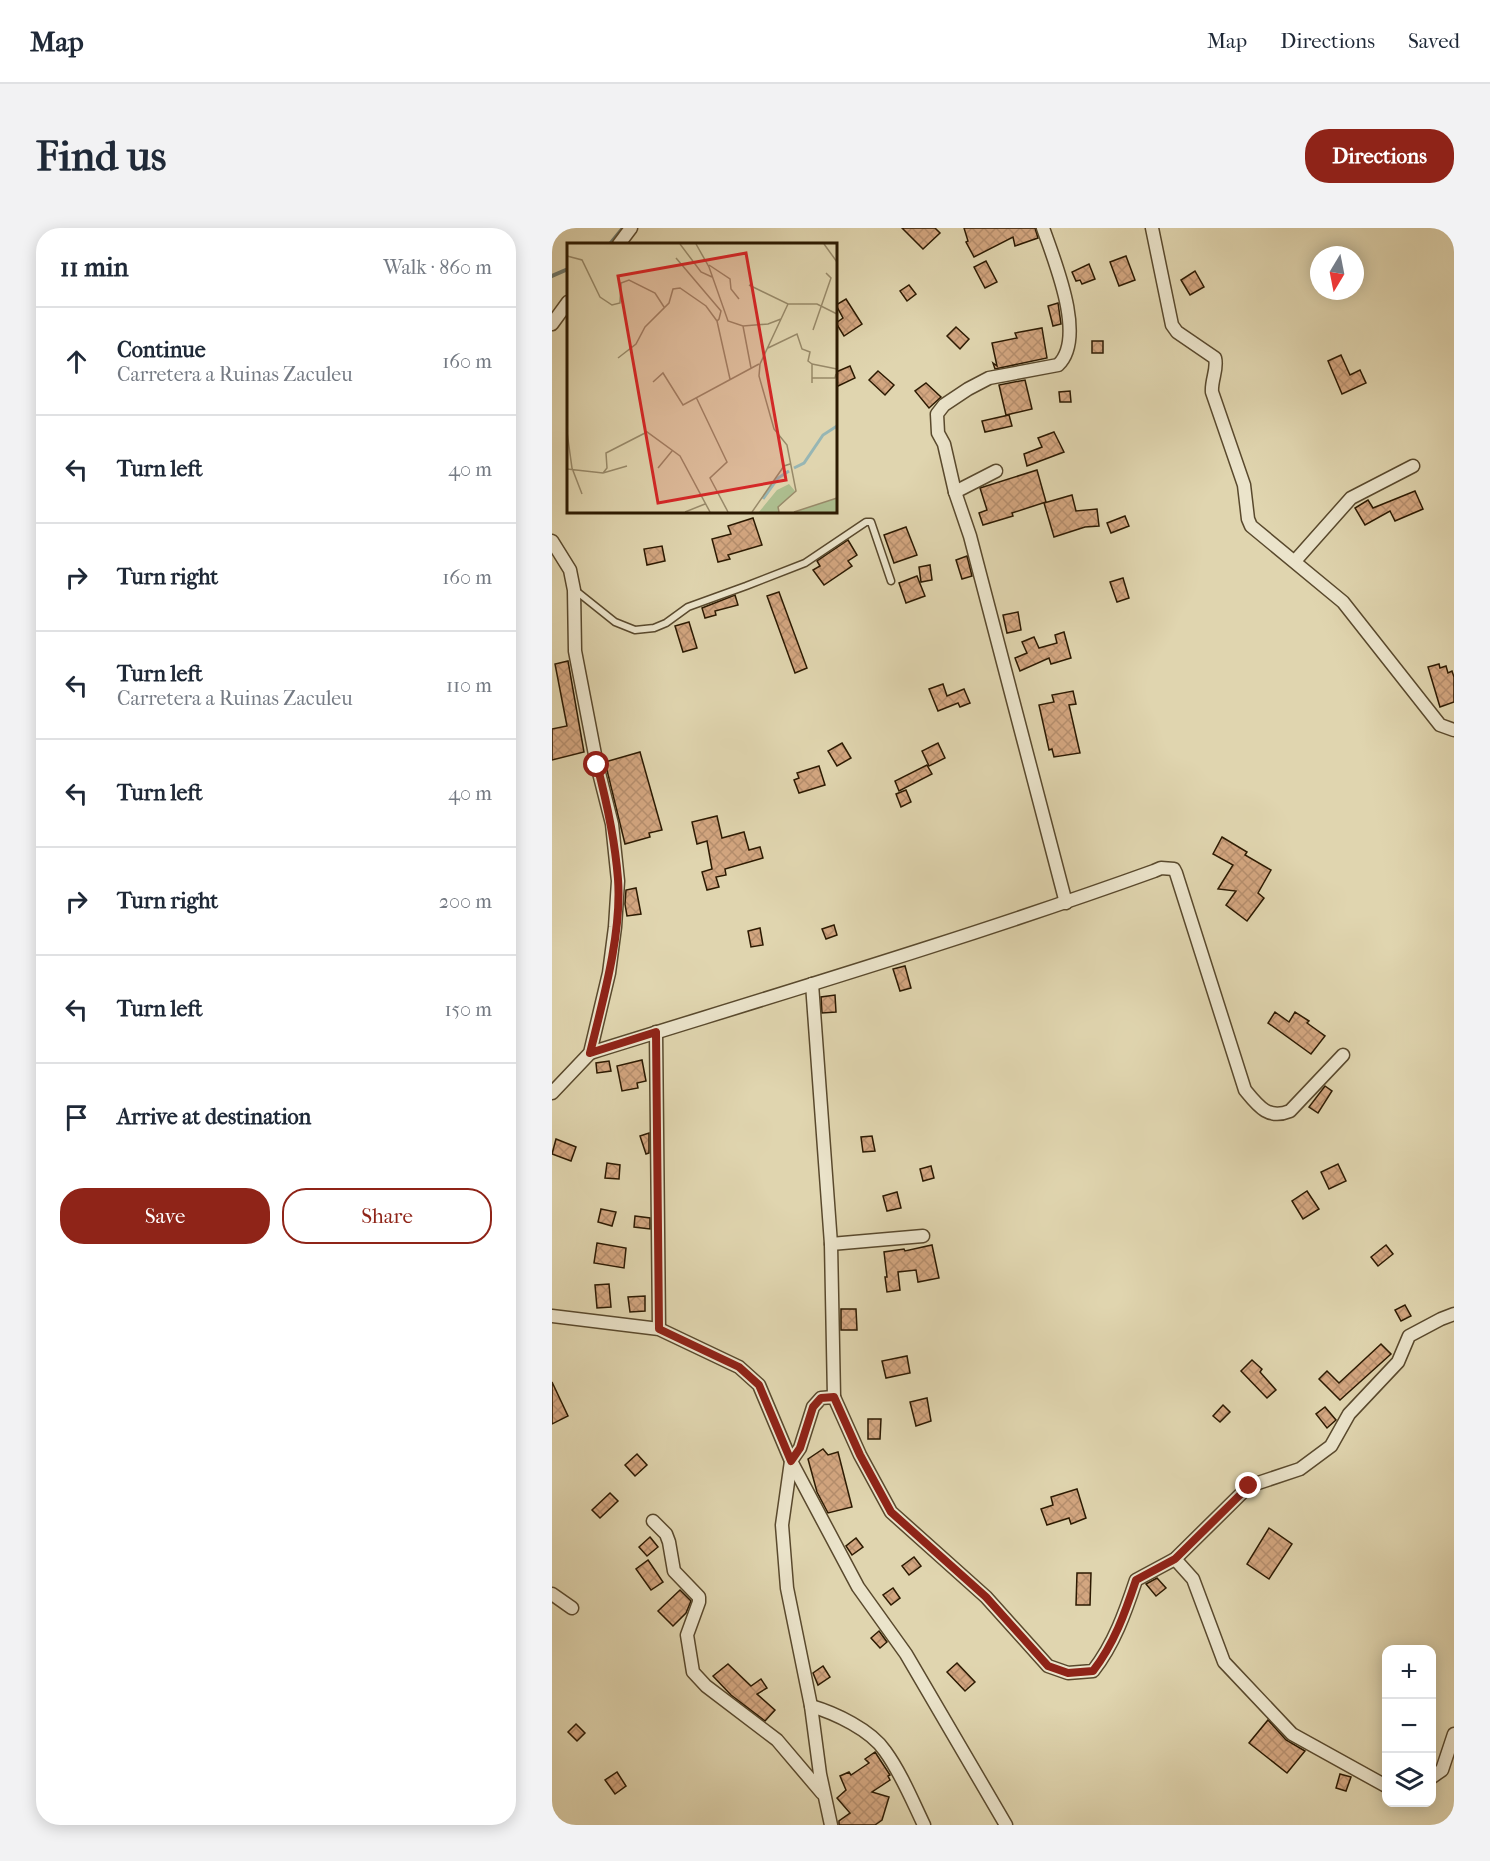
<!DOCTYPE html>
<meta charset="utf-8">
<style>
:root{--surface:#fff;--page:#f2f2f3;--text:#1f2937;--muted:#747a83;--line:#e0e1e3;--accent:#8f2418}
body{margin:0;font-family:"IM FELL French Canon",serif;background:var(--page);color:var(--text)}
.controls{position:absolute;right:18px;bottom:18px;display:grid;overflow:hidden;border-radius:12px;box-shadow:0 3px 15px #0003}
.controls button{width:54px;height:54px;display:grid;place-items:center;padding:0;border:0;border-bottom:2px solid var(--line);background:var(--surface);color:var(--text);font:30px sans-serif}
.compass{position:absolute;left:758px;top:18px;width:54px;height:54px;border-radius:50%;background:var(--surface);box-shadow:0 3px 15px #0003;rotate:190deg}
.stop{position:absolute;width:18px;height:18px;margin:-14px;border:4px solid #8f2418;border-radius:50%;background:#fff}
.stop.end{background:#8f2418;border-color:#fff;box-shadow:0 2px 6px #0008}
.list{margin:0;padding:0;list-style:none}
h2{display:flex;justify-content:space-between;align-items:center;height:78px;margin:0;padding:0 24px;font-size:26px}
h2 small{font-size:20px;font-weight:400;color:var(--muted)}
.list li{display:grid;grid-template-columns:39px 1fr auto;gap:18px;align-items:center;box-sizing:border-box;height:108px;padding:0 24px;border-top:2px solid var(--line)}
.list b{display:block;font-size:22px;white-space:nowrap}
.list p{margin:0;font-size:20px;white-space:nowrap;color:var(--muted)}
.list em{font-size:20px;font-style:normal;color:var(--muted)}
.actions{display:flex;gap:12px;padding:18px 24px}
.actions a{flex:1;padding:14px 0;border:2px solid var(--accent);border-radius:24px;text-align:center;font-size:21px;color:var(--accent)}
.actions .main{background:var(--accent);color:#fff}
.icon{flex:none;width:33px;height:33px;fill:none;stroke:currentColor;stroke-width:2;stroke-linecap:round;stroke-linejoin:round}
.map{position:relative;flex:none;width:902px;height:1597px;overflow:hidden;border-radius:24px}
header{display:flex;align-items:center;gap:36px;box-sizing:border-box;height:84px;padding:0 30px;background:var(--surface);border-bottom:2px solid var(--line)}
header strong{font-size:28px}
nav{display:flex;gap:33px;margin-inline-start:auto;font-size:21px}
.intro{display:flex;align-items:center;justify-content:space-between;box-sizing:border-box;height:144px;padding:0 36px}
h1{margin:0;font-size:42px}
.button{padding:15px 27px;border-radius:24px;background:var(--accent);color:#fff;font-size:21px;font-weight:700}
main{display:flex;gap:36px;padding:0 36px}
aside{flex:1;background:var(--surface);border-radius:24px;box-shadow:0 3px 15px #0003}
.map>svg:first-child{display:block}
.lines{fill:none;stroke-linecap:round;stroke-linejoin:round}
.stream{stroke:#6c786d;stroke-width:4}
.building{fill:url(#building-cross-hatch);stroke:#2c1a02;stroke-width:1.5}
.lane-casing{stroke:#59492d;stroke-width:9}
.street-casing{stroke:#59492d;stroke-width:15}
.lane{stroke:#ebe4cb;stroke-width:6}
.street{stroke:#ebe4cb;stroke-width:12}
.route{stroke:#8f2418;stroke-width:8}
.inset-river{fill:none;stroke:#97b6b4;stroke-width:3}
.inset-road{fill:none;stroke:#988a6a;stroke-width:1.5}
.view{fill:#d62828;fill-opacity:0.15;stroke:#d62828;stroke-width:3}
.inset-edge{fill:none;stroke:#2c1a02;stroke-width:3}
</style>
<header>
<strong>Map</strong>
<nav><a>Map</a><a>Directions</a><a>Saved</a></nav>
</header>
<div class="intro"><h1>Find us</h1><a class="button">Directions</a></div>
<main>
<aside>
<h2>11 min<small>Walk · 860 m</small></h2>
<ul class="list">
<li><svg class="icon" aria-label="ahead" viewBox="0 0 24 24"><path d="M12 20V5M6 11l6-6 6 6"/></svg><div><b>Continue</b><p>Carretera a Ruinas Zaculeu</p></div><em>160 m</em></li>
<li><svg class="icon" aria-label="left" viewBox="0 0 24 24"><path d="M17 20v-9H6M10 6l-5 5 5 5"/></svg><div><b>Turn left</b></div><em>40 m</em></li>
<li><svg class="icon" aria-label="right" viewBox="0 0 24 24"><path d="M7 20v-9h11M14 6l5 5-5 5"/></svg><div><b>Turn right</b></div><em>160 m</em></li>
<li><svg class="icon" aria-label="left" viewBox="0 0 24 24"><path d="M17 20v-9H6M10 6l-5 5 5 5"/></svg><div><b>Turn left</b><p>Carretera a Ruinas Zaculeu</p></div><em>110 m</em></li>
<li><svg class="icon" aria-label="left" viewBox="0 0 24 24"><path d="M17 20v-9H6M10 6l-5 5 5 5"/></svg><div><b>Turn left</b></div><em>40 m</em></li>
<li><svg class="icon" aria-label="right" viewBox="0 0 24 24"><path d="M7 20v-9h11M14 6l5 5-5 5"/></svg><div><b>Turn right</b></div><em>200 m</em></li>
<li><svg class="icon" aria-label="left" viewBox="0 0 24 24"><path d="M17 20v-9H6M10 6l-5 5 5 5"/></svg><div><b>Turn left</b></div><em>150 m</em></li>
<li><svg class="icon" aria-label="arrive" viewBox="0 0 24 24"><path d="M6 21V4h12l-3 4 3 4H6"/></svg><div><b>Arrive at destination</b></div></li>
</ul>
<div class="actions"><a class="main">Save</a><a>Share</a></div>
</aside>
<div class="map">
<svg width="902" height="1597" viewBox="0 0 902 1597">
<defs>
<pattern id="building-cross-hatch" width="8" height="8" patternUnits="userSpaceOnUse" patternTransform="scale(1.5)"><rect width="8" height="8" fill="#d3a680"/><path d="M0 0l8 8M0 8l8-8" fill="none" stroke="#b58e6d"/></pattern>
</defs>
<rect width="100%" height="100%" fill="#e0d5af"/>
<filter id="stains"><feTurbulence type="fractalNoise" baseFrequency=".00333" numOctaves="4"/><feColorMatrix values="0 0 0 0 .2 0 0 0 0 .09 0 0 0 0 .02 0 0 0 .5 -.17"/></filter>
<radialGradient id="worn" r=".72"><stop offset=".6" stop-color="#630" stop-opacity="0"/><stop offset="1" stop-color="#630" stop-opacity=".3"/></radialGradient>
<g class="lines">
<!-- stream -->
<g class="stream">
<path d="M58,16L71,0"/>
<path d="M0,48L16,41"/>
</g>
</g>
<!-- building -->
<g class="building">
<path d="M350,0H383L388,5L371,21Z"/>
<path d="M412,0H483L486,10L463,18L461,9L422,29L414,14L416,13Z"/>
<path d="M574,28L583,52L567,58L558,34Z"/>
<path d="M434,33L445,54L433,60L422,39Z"/>
<path d="M537,36L543,51L530,56L528,52L524,53L520,44Z"/>
<path d="M643,43L652,59L638,67L629,52Z"/>
<path d="M357,57L364,66L355,73L348,63Z"/>
<path d="M294,71L310,96L292,108L284,95L291,90L284,77Z"/>
<path d="M506,75L509,96L501,98L496,78Z"/>
<path d="M404,99L417,111L408,121L395,108Z"/>
<path d="M490,100L495,130L443,141L441,135L445,138L440,115L465,110L463,105Z"/>
<rect x="540" y="113" width="11" height="12"/>
<path d="M789,127L798,147L808,142L814,155L790,166L776,133Z"/>
<path d="M298,138L303,150L284,159V144Z"/>
<path d="M326,143L342,157L333,167L317,152Z"/>
<path d="M473,152L480,181L454,187L447,157Z"/>
<path d="M374,155L389,169L377,180L363,163Z"/>
<path d="M518,163L519,174H508L507,164Z"/>
<path d="M457,187L460,198L433,204L430,193Z"/>
<path d="M502,204L512,224L475,238L472,226L490,219L486,210Z"/>
<path d="M485,242L494,274L460,285L461,288L431,297L427,285L435,282L428,260Z"/>
<path d="M863,263L871,281L843,293L838,283L813,297L803,280L816,272L821,280Z"/>
<path d="M520,267L524,283L545,281L547,298L533,299L502,309L492,275Z"/>
<path d="M573,288L577,298L559,305L555,295Z"/>
<path d="M201,290L210,317L176,327L178,331L166,334L160,311L179,306L176,298Z"/>
<path d="M354,299L365,327L342,335L332,307Z"/>
<path d="M296,312L305,327L296,333L300,338L272,357L261,342L268,338L265,333Z"/>
<path d="M110,318L113,333L95,337L92,321Z"/>
<path d="M415,328L420,348L410,351L404,332Z"/>
<path d="M378,337L380,352L369,354L367,339Z"/>
<path d="M365,348L373,368L354,375L347,355Z"/>
<path d="M571,350L577,370L565,374L558,354Z"/>
<path d="M227,364L255,440L243,445L215,368Z"/>
<path d="M183,367L186,377L163,383L164,387L153,390L150,380Z"/>
<path d="M466,384L469,402L455,405L451,387Z"/>
<path d="M137,394L145,420L131,424L123,398Z"/>
<path d="M512,404L519,430L499,436L497,430L468,443L463,430L475,425L470,414L482,409L487,420L505,415L503,407Z"/>
<path d="M16,433L32,524L0,532V501L15,498L3,436Z"/>
<path d="M887,436L888,440L894,438L896,445L900,443L902,449V474L888,479L876,439Z"/>
<path d="M391,456L395,468L412,461L418,475L408,479L406,475L386,483L377,461Z"/>
<path d="M521,463L524,476L517,477L528,525L502,529L500,521L497,522L487,477L502,474L500,467Z"/>
<path d="M290,515L299,530L285,538L276,523Z"/>
<path d="M386,515L393,530L377,538L370,523Z"/>
<path d="M88,524L110,602L97,605L98,609L73,616L53,534Z"/>
<path d="M375,537L380,546L347,563L343,553Z"/>
<path d="M267,538L273,557L247,565L242,552L247,550L245,545Z"/>
<path d="M354,562L359,574L349,579L344,566Z"/>
<path d="M165,588L170,610L192,604L197,622L208,619L211,630L173,641L174,647L164,649L167,659L155,662L150,644L160,641L155,613L145,616L140,594Z"/>
<path d="M670,609L695,624L693,627L719,642L706,665L712,670L695,693L674,677L684,663L666,661L681,637L661,626Z"/>
<path d="M84,660L89,686L75,688L73,676L74,662Z"/>
<path d="M282,697L285,707L274,711L270,701Z"/>
<path d="M208,700L211,717L199,719L196,703Z"/>
<path d="M353,738L359,760L348,763L341,741Z"/>
<path d="M283,767L284,784L270,785L269,769Z"/>
<path d="M723,784L737,794L743,784L757,793L755,795L773,808L759,826L716,795Z"/>
<path d="M90,832L94,853L85,855L86,860L70,863L65,838Z"/>
<path d="M57,833L59,843L45,845L44,835Z"/>
<path d="M773,858L780,863L766,885L757,879Z"/>
<path d="M97,905V925L94,926L88,908Z"/>
<path d="M320,908L323,923L311,924L309,909Z"/>
<path d="M4,911L24,919L19,933L0,926Z"/>
<path d="M55,935L68,937L67,951L53,950Z"/>
<path d="M786,936L794,953L777,961L769,944Z"/>
<path d="M379,938L382,950L371,953L368,941Z"/>
<path d="M755,963L767,981L751,991L740,973Z"/>
<path d="M345,964L349,980L335,983L331,968Z"/>
<path d="M49,981L64,984L60,998L46,994Z"/>
<path d="M83,988L98,990V1001L82,999Z"/>
<path d="M45,1015L74,1020L72,1040L42,1035Z"/>
<path d="M380,1017L387,1050L366,1054L364,1042L346,1044L348,1062L335,1064L333,1049H335L332,1024L352,1021L353,1023Z"/>
<path d="M834,1017L841,1026L826,1038L819,1029Z"/>
<path d="M57,1056L59,1079L45,1080L43,1057Z"/>
<path d="M93,1068V1083L78,1084L76,1069Z"/>
<path d="M853,1077L859,1088L849,1093L843,1082Z"/>
<path d="M289,1081H304L305,1102H289Z"/>
<path d="M829,1116L839,1126L788,1172L767,1151L775,1143L787,1155Z"/>
<path d="M355,1128L358,1145L334,1150L330,1133Z"/>
<path d="M700,1132L710,1141L708,1144L724,1162L715,1170L689,1143Z"/>
<path d="M0,1154L16,1188L0,1196Z"/>
<path d="M375,1170L379,1193L364,1198L358,1174Z"/>
<path d="M671,1177L678,1184L668,1194L661,1188Z"/>
<path d="M773,1179L784,1192L775,1200L764,1186Z"/>
<path d="M316,1191H329L328,1211H316Z"/>
<path d="M271,1221L276,1227L286,1224L300,1279L276,1285L265,1264L256,1231Z"/>
<path d="M85,1226L95,1237L83,1248L73,1237Z"/>
<path d="M525,1261L534,1290L519,1296L517,1290L495,1297L489,1281L501,1277L499,1269Z"/>
<path d="M58,1265L66,1273L48,1290L40,1282Z"/>
<path d="M717,1300L740,1316L717,1351L695,1336Z"/>
<path d="M98,1309L106,1319L95,1328L87,1319Z"/>
<path d="M304,1310L311,1319L300,1327L294,1318Z"/>
<path d="M362,1329L369,1338L357,1347L350,1338Z"/>
<path d="M96,1332L111,1354L99,1362L84,1341Z"/>
<path d="M525,1345H539L538,1377H524Z"/>
<path d="M605,1350L614,1360L604,1368L594,1356Z"/>
<path d="M341,1360L348,1370L339,1377L331,1367Z"/>
<path d="M128,1362L139,1373L134,1385L121,1398L106,1383Z"/>
<path d="M327,1403L335,1414L328,1420L319,1410Z"/>
<path d="M405,1435L423,1454L413,1463L395,1444Z"/>
<path d="M176,1436L199,1458L209,1451L215,1460L205,1466L223,1482L213,1493L179,1467L161,1448Z"/>
<path d="M271,1438L278,1449L266,1457L261,1445Z"/>
<path d="M716,1492L734,1512L753,1523L735,1545L697,1515Z"/>
<path d="M24,1496L33,1505L25,1513L16,1504Z"/>
<path d="M323,1524L338,1547L336,1548L338,1552L320,1564L337,1569L330,1592L323,1597H287V1593L298,1585L285,1570L294,1562L288,1548L297,1544L299,1547L317,1535L313,1531Z"/>
<path d="M65,1544L74,1558L63,1566L53,1552Z"/>
<path d="M788,1546L799,1549L794,1563L784,1560Z"/>
</g>
<g class="lines">
<!-- lane casing -->
<g class="lane-casing">
<path id="lane" d="M23,362L63,394L83,402L102,400L114,395L136,379L194,358L253,335L314,294H319L339,353"/>
</g>
<!-- street casing -->
<g class="street-casing">
<g id="street">
<path d="M491,0C502,32 535,110 506,137L437,150L416,161L392,177L385,186L386,205L392,216L403,264L418,308L514,675"/>
<path d="M600,0L620,97L625,104L663,130C666,141 659,152 660,164L692,257L696,291L699,298L791,374L888,497L902,502"/>
<path d="M67,16L79,0"/>
<path d="M0,96L16,74"/>
<path d="M403,264L444,243"/>
<path d="M0,313L18,342L22,362L23,423L45,537L60,596L66,653L63,699L57,745L38,825L0,865"/>
<path d="M743,333L799,270L861,238"/>
<path d="M260,756L279,1016L282,1169"/>
<path d="M104,804L107,1101"/>
<path d="M38,825C227,766 416,710 602,643L609,640L622,641L624,645L693,862C706,878 716,892 738,883L791,827"/>
<path d="M279,1016L371,1008"/>
<path d="M0,1088L107,1101L187,1139L207,1157L239,1233L230,1297L235,1360L259,1478L268,1546L279,1597"/>
<path d="M101,1293L114,1306L117,1314L122,1343L147,1369V1374L135,1407L141,1444L154,1458L225,1512L270,1565"/>
<path d="M623,1331L641,1351L672,1434L740,1506L834,1558"/>
<path d="M0,1366L20,1380"/>
<path d="M259,1478C283,1485 319,1502 333,1523C349,1545 360,1572 372,1597"/>
<path d="M880,1549L890,1542L902,1506"/>
<path d="M454,1597L354,1426L306,1359L239,1233L248,1220L261,1179L269,1170L282,1169L308,1227L339,1284L434,1369L496,1438L516,1445L541,1443C562,1416 573,1385 584,1352L623,1331L697,1258L748,1241L779,1218L797,1186L846,1134L857,1108L889,1091L902,1086"/>
</g>
</g>
<!-- lane -->
<use href="#lane" class="lane"/>
<!-- street -->
<use href="#street" class="street"/>
</g>
<g class="lines">
<!-- route -->
<path class="route" d="M45,537C55,575 63,612 66,651C70,705 51,772 38,825L104,804L107,1101L187,1139L207,1157L239,1233L248,1220L261,1179L269,1170L282,1169L308,1227L339,1284L434,1369L496,1438L516,1445L541,1443C562,1416 573,1385 584,1352L623,1331L697,1258"/>
</g>
<!-- overview -->
<g transform="translate(15 15)">
<rect width="270" height="270" fill="#e0d5af"/>
<path d="M222,241L228,248L212,264V269H192L210,247ZM270,255V269H227Z" fill="#adbe8f"/>
<path class="inset-river" d="M227,225L237,220L256,192L270,183M196,256L211,235L222,228"/>
<path class="inset-road" d="M113,1L134,29L145,34M129,1L142,24L161,78L176,83L201,81L214,76M257,1L270,19M0,13L15,17L33,54L45,62L53,60L54,40L62,37L88,50L97,64M142,22L163,36L164,46L172,56M182,42L221,61H250L270,71M150,78L163,136M176,83L184,125M246,87L264,35L259,30M201,105L230,91L235,106L243,109L241,118L245,121V140M51,115L69,101L78,84L102,60L106,46L113,45L139,63L150,78L152,76L154,68L109,15M245,121L270,126M245,135H268L269,131M86,139L96,130L116,162L192,121M129,154L160,219L143,235L161,269M0,189L5,225L15,251M91,225L105,208M0,226L36,230L60,223M36,230L40,225L39,210L80,189L113,213L143,269M118,269L138,261M185,269L217,223L223,221M212,269L211,264L229,248L220,202L207,186L192,133L193,121L221,61M227,269L270,255"/>
<path class="view" d="M179,10L219,237L91,260L51,33Z"/>
<rect width="270" height="270" class="inset-edge"/>
</g>
<rect width="100%" height="100%" filter="url(#stains)"/>
<rect width="100%" height="100%" fill="url(#worn)"/>
</svg>
<div class="controls">
<button>+</button>
<button>−</button>
<button><svg class="icon" aria-label="layers" viewBox="0 0 24 24"><path d="M12 4l9 5-9 5-9-5zM3 14l9 5 9-5"/></svg></button>
</div>
<svg class="compass" viewBox="-18 -18 36 36"><path d="M0-13l5 13h-10z" fill="#e53935"/><path d="M0 13l5-13h-10z" fill="#747a83"/></svg>
<div class="stop" style="left:45px;top:537px"></div>
<div class="stop end" style="left:697px;top:1258px"></div>
</div>
</main>
